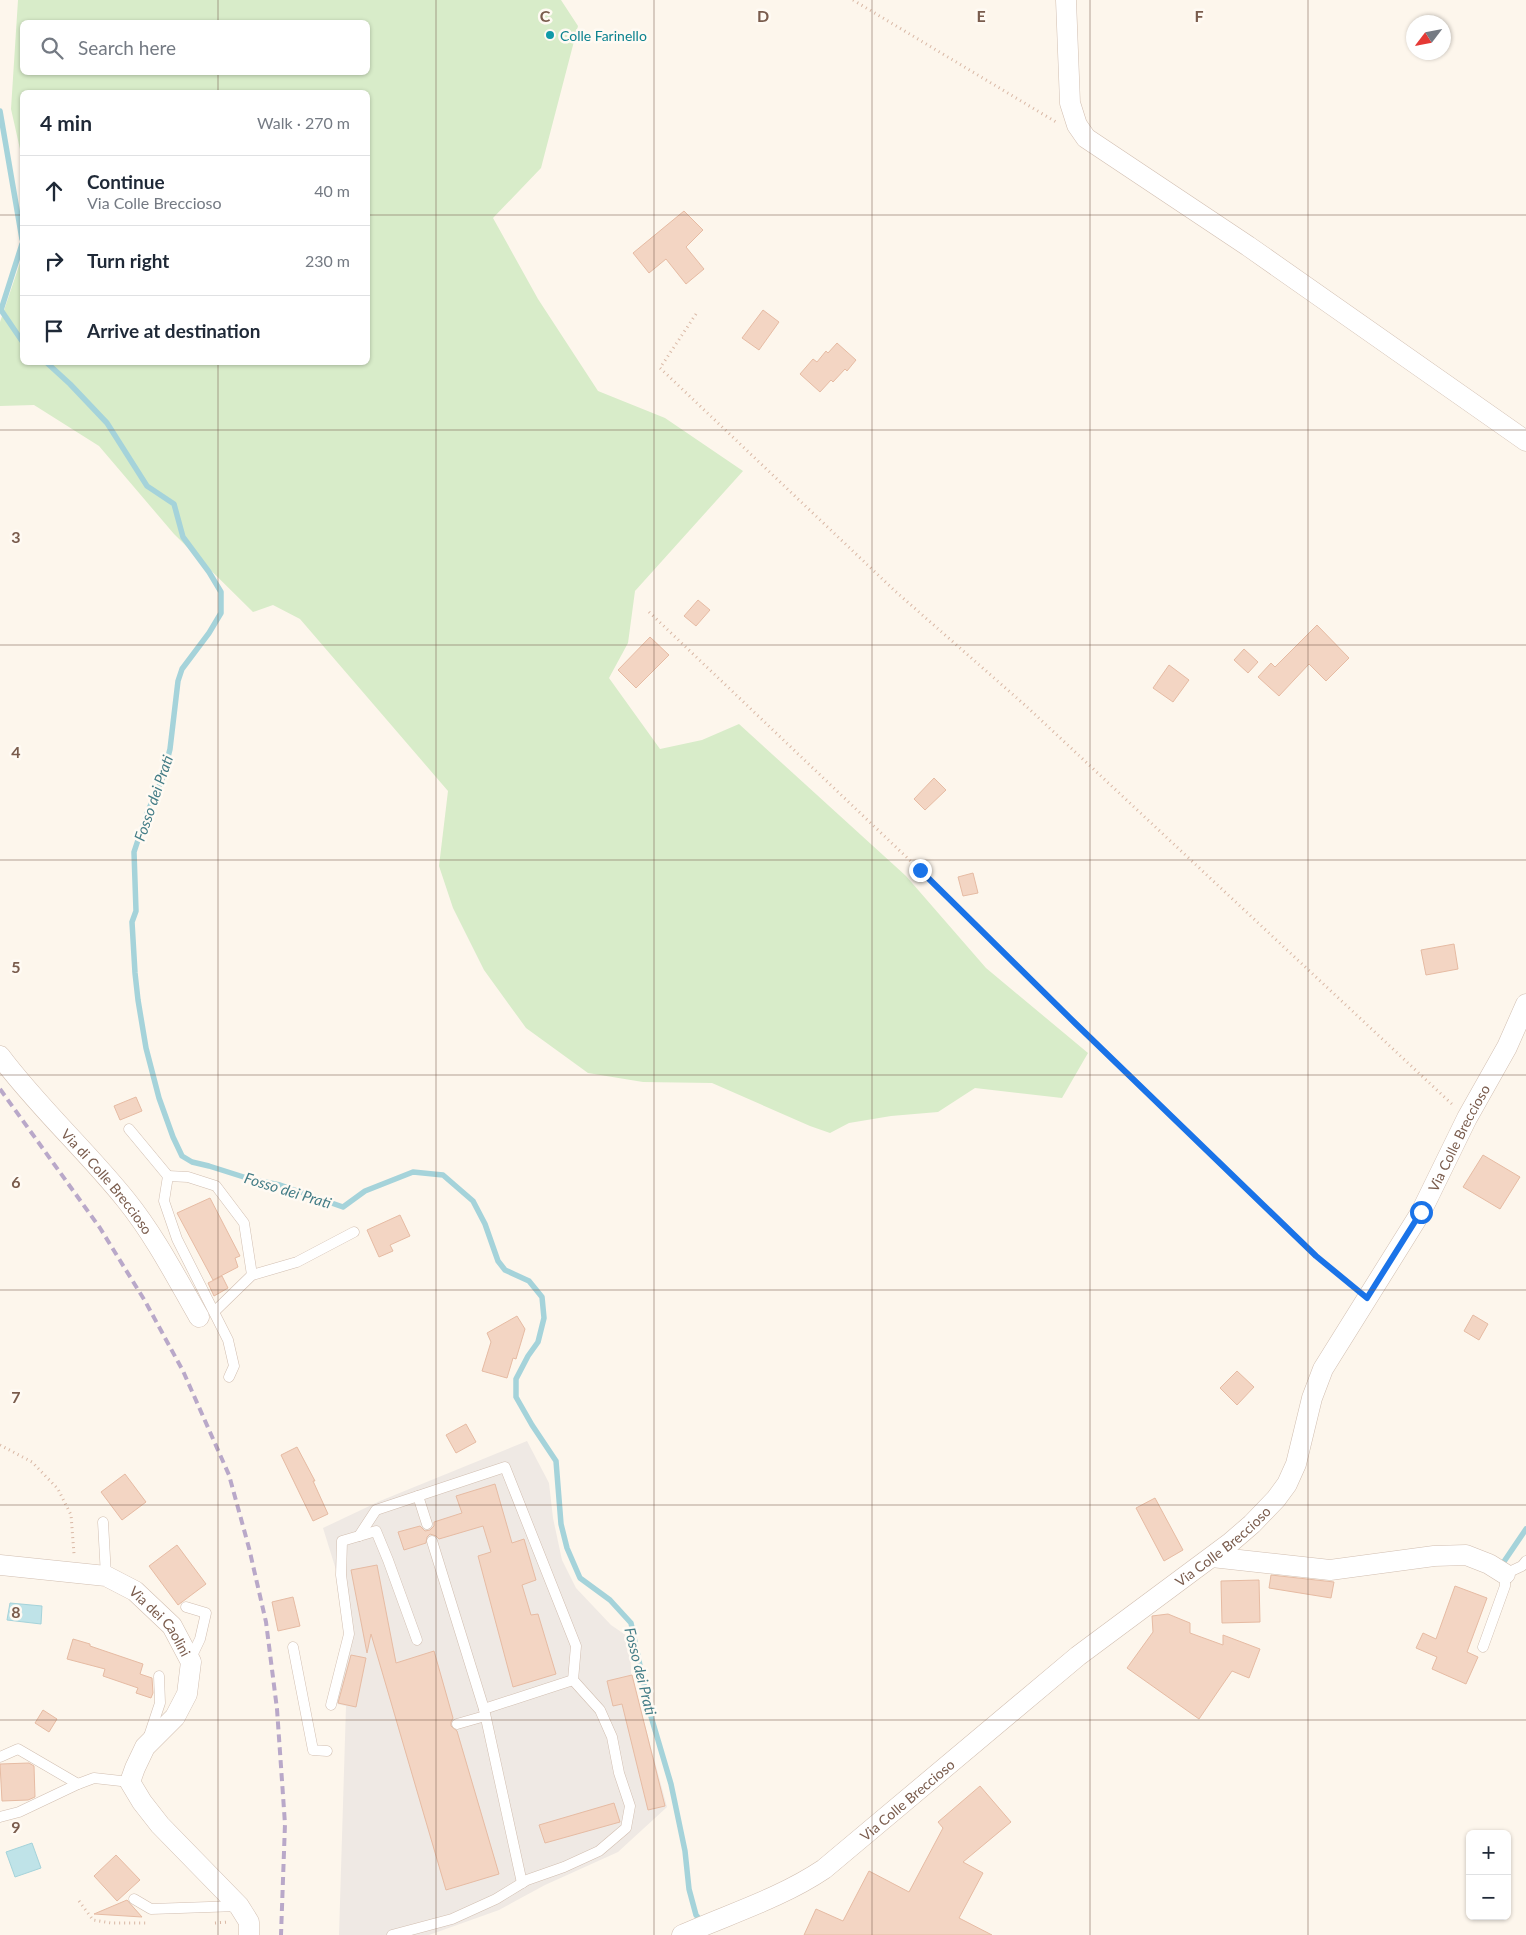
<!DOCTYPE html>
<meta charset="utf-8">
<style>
:root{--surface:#fff;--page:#f6f6f7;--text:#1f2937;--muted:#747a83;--line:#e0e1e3}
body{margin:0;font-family:Lato,sans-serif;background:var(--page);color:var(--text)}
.controls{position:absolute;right:15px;bottom:15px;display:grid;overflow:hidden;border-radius:8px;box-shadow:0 1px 4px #0004}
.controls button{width:45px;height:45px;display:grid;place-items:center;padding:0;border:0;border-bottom:1px solid var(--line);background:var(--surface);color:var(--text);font:25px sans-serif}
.compass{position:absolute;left:1406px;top:15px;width:45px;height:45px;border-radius:50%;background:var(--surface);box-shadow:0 1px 4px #0004;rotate:238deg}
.stop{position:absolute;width:15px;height:15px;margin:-11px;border:4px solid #1a73e8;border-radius:50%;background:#fff}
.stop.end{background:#1a73e8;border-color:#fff;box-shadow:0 1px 5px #0008}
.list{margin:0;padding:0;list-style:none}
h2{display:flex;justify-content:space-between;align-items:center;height:65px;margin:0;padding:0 20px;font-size:21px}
h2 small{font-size:16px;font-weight:400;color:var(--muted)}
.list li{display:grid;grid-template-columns:32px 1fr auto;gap:15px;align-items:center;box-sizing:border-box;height:70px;padding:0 20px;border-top:1px solid var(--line)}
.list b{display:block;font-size:19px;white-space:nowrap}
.list p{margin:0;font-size:16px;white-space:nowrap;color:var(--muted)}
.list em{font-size:16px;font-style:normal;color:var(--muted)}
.icon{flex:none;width:28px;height:28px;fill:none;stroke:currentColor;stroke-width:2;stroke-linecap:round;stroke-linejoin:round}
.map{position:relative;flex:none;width:1526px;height:1935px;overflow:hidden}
.search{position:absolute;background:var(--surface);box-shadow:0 1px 4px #0004;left:20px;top:20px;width:350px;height:55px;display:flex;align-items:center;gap:12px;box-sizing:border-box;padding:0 18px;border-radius:8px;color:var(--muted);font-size:19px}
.panel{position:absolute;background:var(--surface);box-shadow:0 1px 4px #0004;left:20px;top:90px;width:350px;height:275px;border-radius:8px}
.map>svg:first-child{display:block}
.industrial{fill:#efe9e4}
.green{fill:#d8ecc9;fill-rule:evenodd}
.water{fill:#bfe3e8;stroke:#a5d3da}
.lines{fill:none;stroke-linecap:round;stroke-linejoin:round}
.stream{stroke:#a5d3da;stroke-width:5.5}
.building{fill:#f3d5c3;stroke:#e6bba3}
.service-casing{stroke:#d1beb0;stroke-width:11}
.minor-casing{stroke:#d1beb0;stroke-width:21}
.path{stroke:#d9b8a5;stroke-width:3;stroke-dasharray:1 4;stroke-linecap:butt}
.service{stroke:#fff;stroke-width:10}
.minor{stroke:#fff;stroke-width:20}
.rail{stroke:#b9a8c9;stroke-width:4;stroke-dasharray:8 5;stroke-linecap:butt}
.route{stroke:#1a73e8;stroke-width:6}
.grid{fill:none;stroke:#7a5c4d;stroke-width:1;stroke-opacity:0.55}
.culture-dot{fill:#0f9aa8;stroke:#fffaf3;stroke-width:2}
.labels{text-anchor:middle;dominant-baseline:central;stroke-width:5;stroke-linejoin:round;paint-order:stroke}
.culture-label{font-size:14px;fill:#0d838f;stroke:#fffaf3;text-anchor:start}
.street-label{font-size:14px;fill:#7a5c4d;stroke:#fffaf3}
.water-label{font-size:15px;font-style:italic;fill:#437c86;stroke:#fffaf3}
.grid-label{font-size:16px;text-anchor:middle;font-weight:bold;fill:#7a5c4d;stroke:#fffaf3;stroke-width:5;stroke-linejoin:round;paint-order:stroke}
</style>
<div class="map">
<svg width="1526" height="1935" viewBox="0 0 1526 1935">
<rect width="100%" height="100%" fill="#fdf6ec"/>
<!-- industrial -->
<path class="industrial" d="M527,1441L549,1483L553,1518L562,1560L576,1588L611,1625L630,1638L631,1673L667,1807L618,1852L545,1885L499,1910L429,1935H339L346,1706L337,1704L345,1649L341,1586L323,1528L380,1501Z"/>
<!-- green -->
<path class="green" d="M18,0H561L578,26L541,168L493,218L538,299L598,391L665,418L743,471L635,591L628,643L609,678L660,749L702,740L739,724L906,876L986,968L1088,1053L1062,1098L975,1088L938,1112L891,1116L849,1123L830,1133L810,1126L712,1083L643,1082L588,1073L526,1028L484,970L453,908L439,866L448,791L300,619L273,605L253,612L174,534L99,446L34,405L0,406V322L22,257V362H368V92H22V158L11,109ZM22,22H368V72H22Z"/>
<!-- water -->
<g class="water">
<path d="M10,1603L42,1606L41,1624L7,1620Z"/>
<path d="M32,1843L41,1868L15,1877L6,1852Z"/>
</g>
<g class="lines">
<!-- stream -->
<g class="stream">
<path d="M0,111L22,239"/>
<path d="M22,244L1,310L22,341"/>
<path d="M46,362L70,384L107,423L147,486L174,504L183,537L209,572L221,592V613L209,633L182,669L178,681L170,749L163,777L147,813L134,852L136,911L132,922L135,973L138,1000L146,1048L159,1098L173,1137L182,1156L192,1162L209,1166L250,1179L280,1185L343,1207L365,1191L413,1172L443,1175L473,1201L485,1224L498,1261L505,1270L529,1281L542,1297L544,1318L538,1342L528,1356L516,1379V1397L532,1425L556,1461L561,1524L567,1548L580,1578L610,1600L631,1623L650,1713L671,1784L685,1851L689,1889L696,1915L702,1922"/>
<path d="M1503,1563L1526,1529"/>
</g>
</g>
<!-- building -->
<g class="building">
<path d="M684,211L703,230L686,247L704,269L686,284L666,259L649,273L633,253Z"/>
<path d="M763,310L779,322L759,350L742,338Z"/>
<path d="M837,343L856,360L847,371L845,369L833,382L831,380L820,392L800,374L813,359L817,362L826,351L828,353Z"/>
<path d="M698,600L710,610L696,626L684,616Z"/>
<path d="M1317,625L1349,658L1326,681L1309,664L1279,696L1258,677L1271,663L1275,667Z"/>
<path d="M650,637L669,655L636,688L618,670Z"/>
<path d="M1244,649L1258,662L1248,673L1234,660Z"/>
<path d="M1169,665L1189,680L1173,702L1153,688Z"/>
<path d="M934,778L946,790L925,810L914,799Z"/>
<path d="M973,873L978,893L963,896L958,877Z"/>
<path d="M1454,944L1458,969L1426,975L1421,950Z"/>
<path d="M136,1097L142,1111L120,1120L114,1106Z"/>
<path d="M1483,1155L1520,1177L1500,1209L1463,1187Z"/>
<path d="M210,1198L240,1256L235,1258L238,1267L213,1280L177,1213Z"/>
<path d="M400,1215L410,1236L390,1245L393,1251L379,1257L367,1230Z"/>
<path d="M222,1276L228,1288L214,1296L208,1283Z"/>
<path d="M1473,1315L1488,1324L1479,1340L1464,1331Z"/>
<path d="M517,1316L525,1329L516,1359L513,1358L507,1378L482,1371L491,1342L487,1333Z"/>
<path d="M1237,1371L1254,1387L1237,1405L1220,1388Z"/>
<path d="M466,1424L476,1442L456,1453L446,1435Z"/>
<path d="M297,1447L315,1481H313L328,1514L313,1521L281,1455Z"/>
<path d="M125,1474L146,1502L122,1520L101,1492Z"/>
<path d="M495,1484L512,1543L524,1539L536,1580L522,1585L531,1615L538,1614L556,1674L513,1687L478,1556L491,1552L483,1526L439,1539L436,1536L430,1534L427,1537L426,1543L404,1550L398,1532L420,1526L425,1531L430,1530L434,1526V1522L462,1513L456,1496Z"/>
<path d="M1155,1498L1183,1550L1164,1561L1136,1508Z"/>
<path d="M177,1545L206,1584L178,1605L149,1566Z"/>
<path d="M377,1565L396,1663L434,1651L453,1718L451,1722V1726L457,1731L499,1874L446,1890L371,1634L367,1653L351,1570Z"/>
<path d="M1271,1575L1334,1582L1331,1598L1269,1588Z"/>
<path d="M1259,1580L1260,1622L1222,1623L1221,1581Z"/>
<path d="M1455,1586L1487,1598L1467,1652L1478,1657L1466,1684L1432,1669L1437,1657L1416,1648L1423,1633L1436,1639Z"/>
<path d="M293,1597L300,1626L278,1631L272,1602Z"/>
<path d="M1168,1614L1190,1623V1633L1223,1645V1635L1260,1649L1249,1678L1232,1671L1199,1719L1127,1668L1153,1632L1152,1616Z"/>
<path d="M73,1639L90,1644V1646L143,1664L140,1674L152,1678L153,1693L151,1698L136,1693L138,1688L103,1676L105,1669L67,1659Z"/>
<path d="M351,1655L366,1658L356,1707L338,1703Z"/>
<path d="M632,1675L665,1806L648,1810L622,1704L613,1706L607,1681Z"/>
<path d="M43,1710L57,1719L49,1732L35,1723Z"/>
<path d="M29,1763L34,1766L35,1797L28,1800L2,1801L0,1764Z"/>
<path d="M980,1786L1011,1822L963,1862L983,1873L959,1918L992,1935H804L816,1909L843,1921L869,1871L909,1892L943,1828L938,1822Z"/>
<path d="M614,1803L620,1822L545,1843L539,1825Z"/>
<path d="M116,1855L140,1880L117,1901L94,1876Z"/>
<path d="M127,1900L142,1917L94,1914Z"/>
</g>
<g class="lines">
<!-- service casing -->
<g class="service-casing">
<g id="service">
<path d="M129,1129L168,1176"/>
<path d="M215,1311L252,1275L297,1262L354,1232"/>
<path d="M229,1377L234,1366L228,1340L177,1239L164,1201L168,1176L188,1177L216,1186L244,1223L252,1275"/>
<path d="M418,1496L427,1524"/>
<path d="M103,1522L106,1576"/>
<path d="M359,1536L376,1510L505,1467L576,1646L573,1680L600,1710L612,1737L619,1773L630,1806L626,1828L599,1851L564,1867L527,1880L496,1899L452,1919L392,1935"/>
<path d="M432,1541L484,1709"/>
<path d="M186,1607L206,1613L200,1639L190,1660"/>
<path d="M293,1647L313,1750L327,1751"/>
<path d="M1483,1647L1505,1586V1574L1522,1566L1526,1561"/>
<path d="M331,1705L349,1634L341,1575L342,1541L376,1531L388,1560L417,1640"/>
<path d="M457,1724L485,1716"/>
<path d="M149,1736L160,1703L159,1676"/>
<path d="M0,1757L18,1749L78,1784"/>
<path d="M0,1817L19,1812L78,1784L94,1778L130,1782"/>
<path d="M522,1883L484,1709L573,1680"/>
<path d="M134,1899L151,1909L238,1906"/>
</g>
</g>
<!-- minor casing -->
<g class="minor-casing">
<g id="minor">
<path d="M1066,0L1070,103L1077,125L1086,138L1248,246L1526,441"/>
<path id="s1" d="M0,1056C38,1107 86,1150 126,1200C155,1236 176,1277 199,1317"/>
<path d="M1212,1557L1330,1570L1434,1556L1466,1555L1489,1564L1505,1574"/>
<path id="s2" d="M0,1565L106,1576L135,1591L172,1626L191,1662L187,1694L175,1717L145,1747L135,1768L130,1782L142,1802L160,1825L239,1906L249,1922V1935"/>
<path id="s3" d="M682,1935C729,1914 781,1898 824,1869L1078,1656L1230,1543L1252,1524L1276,1499L1287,1484L1296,1464L1312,1398L1323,1369L1421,1212L1467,1118L1507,1047L1526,1004"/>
</g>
</g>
<!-- path -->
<g class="path">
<path d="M853,0L1056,122"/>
<path d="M696,314L660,368L895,591L1026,706L1454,1106"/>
<path d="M649,612L920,870L1076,1024L1316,1255L1354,1288"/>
<path d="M0,1445L32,1462L58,1489L71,1515L74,1554"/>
<path d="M79,1901L93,1920L111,1923H146"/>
<path d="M215,1923L228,1922"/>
</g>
<!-- service -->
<use href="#service" class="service"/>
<!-- minor -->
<use href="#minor" class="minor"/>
<!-- rail -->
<path class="rail" d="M0,1089L100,1228L145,1301L183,1371L229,1475L249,1548L266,1622L277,1709L285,1824L281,1935"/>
</g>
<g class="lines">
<!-- route -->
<path class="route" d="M920,870L1076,1024L1316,1256L1367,1298L1421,1212"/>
</g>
<!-- grid -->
<path class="grid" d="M218,0V22M436,0V1935M654,0V1935M872,0V1935M1090,0V1935M1308,0V1935M218,72V92M0,215H22M368,215H1526M218,362V1935M0,430H1526M0,645H1526M0,860H1526M0,1075H1526M0,1290H1526M0,1505H1526M0,1720H1526"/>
<!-- markers -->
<circle class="culture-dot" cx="550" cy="35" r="5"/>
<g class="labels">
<!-- culture labels -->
<g class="culture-label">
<text x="560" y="35">Colle Farinello</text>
</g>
<!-- street labels -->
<g class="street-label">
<text stroke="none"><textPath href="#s3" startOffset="1149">Via Colle Breccioso</textPath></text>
<text stroke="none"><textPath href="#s1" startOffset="165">Via di Colle Breccioso</textPath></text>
<text stroke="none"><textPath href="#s3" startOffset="670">Via Colle Breccioso</textPath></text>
<text stroke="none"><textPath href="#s2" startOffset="179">Via dei Caolini</textPath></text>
<text stroke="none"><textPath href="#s3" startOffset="265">Via Colle Breccioso</textPath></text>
</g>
<!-- water labels -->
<g class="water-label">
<text transform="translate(153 798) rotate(-71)">Fosso dei Prati</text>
<text transform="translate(288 1190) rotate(17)">Fosso dei Prati</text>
<text transform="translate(641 1671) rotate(76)">Fosso dei Prati</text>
</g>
</g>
<g class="grid-label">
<text x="545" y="22">C</text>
<text x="763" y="22">D</text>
<text x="981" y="22">E</text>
<text x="1199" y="22">F</text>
<text x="16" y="543">3</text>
<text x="16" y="758">4</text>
<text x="16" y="973">5</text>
<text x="16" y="1188">6</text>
<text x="16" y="1403">7</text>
<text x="16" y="1618">8</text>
<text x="16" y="1833">9</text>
</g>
</svg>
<div class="controls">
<button>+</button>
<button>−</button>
</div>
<svg class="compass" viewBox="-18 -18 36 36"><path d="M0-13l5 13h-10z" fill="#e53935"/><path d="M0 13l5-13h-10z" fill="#747a83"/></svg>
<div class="stop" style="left:1421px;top:1212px"></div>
<div class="stop end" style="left:920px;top:870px"></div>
<div class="search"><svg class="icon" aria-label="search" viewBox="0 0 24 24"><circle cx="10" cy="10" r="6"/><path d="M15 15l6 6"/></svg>Search here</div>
<section class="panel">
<h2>4 min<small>Walk · 270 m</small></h2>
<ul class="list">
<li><svg class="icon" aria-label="ahead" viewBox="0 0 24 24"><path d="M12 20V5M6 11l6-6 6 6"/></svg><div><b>Continue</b><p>Via Colle Breccioso</p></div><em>40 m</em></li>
<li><svg class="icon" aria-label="right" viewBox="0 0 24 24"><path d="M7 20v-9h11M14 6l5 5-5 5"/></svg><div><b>Turn right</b></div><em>230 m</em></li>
<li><svg class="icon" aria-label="arrive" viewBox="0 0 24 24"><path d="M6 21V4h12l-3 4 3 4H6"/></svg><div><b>Arrive at destination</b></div></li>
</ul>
</section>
</div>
